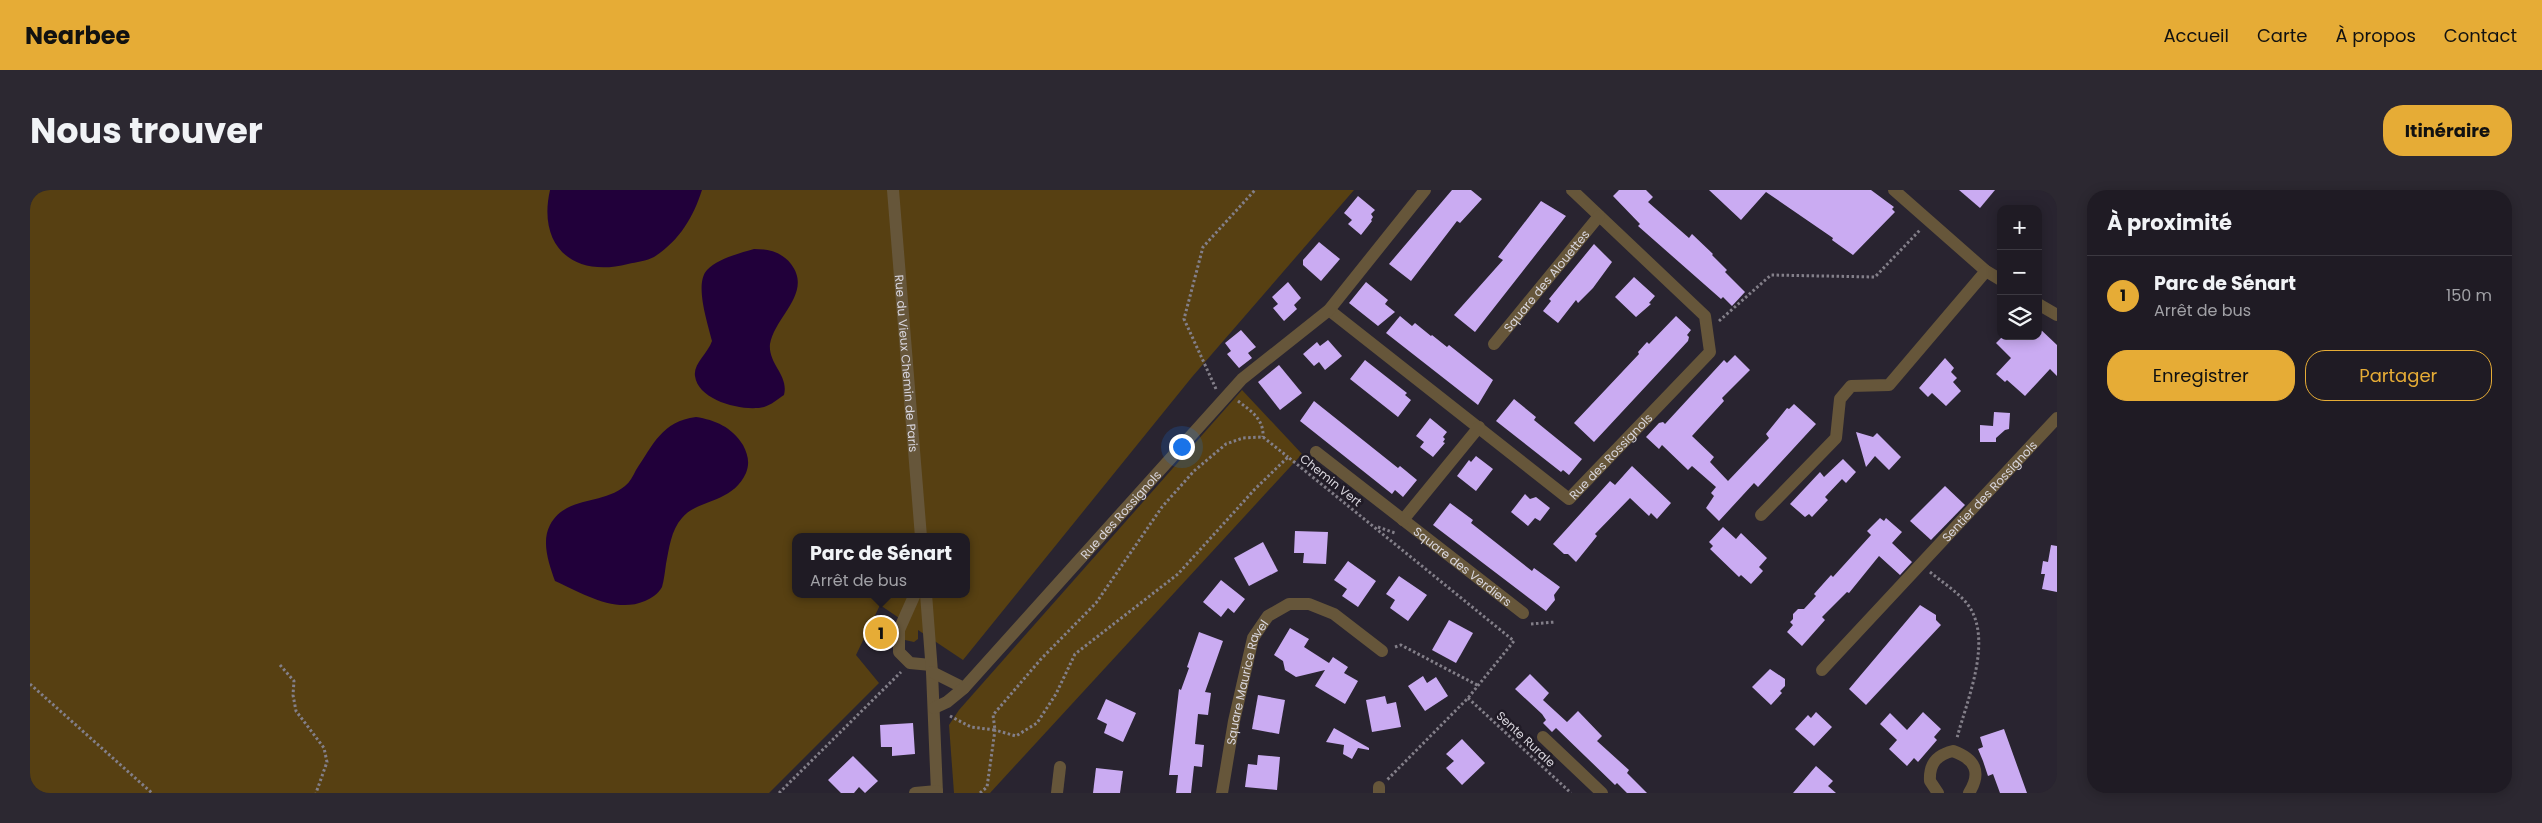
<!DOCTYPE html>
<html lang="fr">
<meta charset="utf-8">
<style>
:root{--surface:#1f1b24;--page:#2c2831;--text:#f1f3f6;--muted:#a1a1a6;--line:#3c3941;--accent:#e6ac36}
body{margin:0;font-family:Poppins,sans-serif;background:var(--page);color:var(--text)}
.controls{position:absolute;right:15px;top:15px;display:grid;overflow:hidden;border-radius:10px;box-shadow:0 2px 12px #0003}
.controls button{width:45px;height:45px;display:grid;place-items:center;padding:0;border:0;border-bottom:1px solid var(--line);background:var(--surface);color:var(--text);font:25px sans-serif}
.you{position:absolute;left:1151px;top:256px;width:18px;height:18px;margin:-12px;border:4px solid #fff;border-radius:50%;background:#1a73e8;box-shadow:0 0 0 8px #1a73e833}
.badge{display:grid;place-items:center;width:32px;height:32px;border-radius:50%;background:var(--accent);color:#111;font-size:16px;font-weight:700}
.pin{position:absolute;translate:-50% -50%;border:2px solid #fff;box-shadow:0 1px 5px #0006}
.popup{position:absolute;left:762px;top:343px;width:178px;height:65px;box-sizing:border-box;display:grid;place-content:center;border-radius:10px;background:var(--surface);filter:drop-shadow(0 1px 4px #0005);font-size:16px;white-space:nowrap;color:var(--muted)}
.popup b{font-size:19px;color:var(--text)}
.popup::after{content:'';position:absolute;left:50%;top:100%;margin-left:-10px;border:10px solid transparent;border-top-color:var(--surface)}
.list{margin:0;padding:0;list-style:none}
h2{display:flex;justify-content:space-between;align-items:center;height:65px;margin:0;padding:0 20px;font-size:21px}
h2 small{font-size:16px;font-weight:400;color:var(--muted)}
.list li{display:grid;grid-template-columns:32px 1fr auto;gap:15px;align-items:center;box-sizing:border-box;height:80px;padding:0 20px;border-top:1px solid var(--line)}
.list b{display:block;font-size:19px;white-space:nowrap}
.list p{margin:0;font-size:16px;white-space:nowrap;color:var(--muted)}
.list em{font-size:16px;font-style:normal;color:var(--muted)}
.actions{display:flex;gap:10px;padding:15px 20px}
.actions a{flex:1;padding:11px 0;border:1px solid var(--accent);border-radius:20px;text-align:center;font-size:18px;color:var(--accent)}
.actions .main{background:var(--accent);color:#111}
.icon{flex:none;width:28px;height:28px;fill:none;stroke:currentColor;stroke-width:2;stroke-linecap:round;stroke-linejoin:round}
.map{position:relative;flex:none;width:2027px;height:603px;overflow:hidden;border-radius:20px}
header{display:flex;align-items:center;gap:30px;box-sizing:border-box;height:70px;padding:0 25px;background:var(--accent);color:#111}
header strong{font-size:24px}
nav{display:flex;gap:28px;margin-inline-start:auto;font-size:18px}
.intro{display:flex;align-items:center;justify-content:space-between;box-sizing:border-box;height:120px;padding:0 30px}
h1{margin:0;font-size:35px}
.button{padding:12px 22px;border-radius:20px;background:var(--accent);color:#111;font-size:18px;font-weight:700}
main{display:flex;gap:30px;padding:0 30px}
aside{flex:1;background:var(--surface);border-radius:20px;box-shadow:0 2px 12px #0003}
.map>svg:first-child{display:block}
.green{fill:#574012;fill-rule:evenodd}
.water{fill:#21003a}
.building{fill:#caabf2}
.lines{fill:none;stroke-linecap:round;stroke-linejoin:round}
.path{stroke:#837f89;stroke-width:3;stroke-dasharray:2.5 2.5;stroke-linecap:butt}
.minor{stroke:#66563a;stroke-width:12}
.labels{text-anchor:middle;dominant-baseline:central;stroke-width:5;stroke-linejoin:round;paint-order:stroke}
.street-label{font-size:12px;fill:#d9d6de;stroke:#201b26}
</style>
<header>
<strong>Nearbee</strong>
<nav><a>Accueil</a><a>Carte</a><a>À propos</a><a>Contact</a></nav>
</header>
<div class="intro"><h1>Nous trouver</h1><a class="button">Itinéraire</a></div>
<main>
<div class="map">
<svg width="2027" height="603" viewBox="0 0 2027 603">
<rect width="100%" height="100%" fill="#292430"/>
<!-- green -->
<g class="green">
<path d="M0,0H1324L1162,187L933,470L888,440V449L884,452L875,450V432L850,415L826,465L849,493L739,603H0ZM766,347H936V404H766Z"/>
<path d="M1212,200L1272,264L960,603H924L919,535L929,520Z"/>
</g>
<!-- water -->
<g class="water">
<path d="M520,0H672C663,28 649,51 624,67C617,71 606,72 598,74C544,88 507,57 520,0Z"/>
<path d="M724,59C738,59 752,62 761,74C783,103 745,126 740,154C738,174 759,185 754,205C748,209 741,215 734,217C714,222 668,211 665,186C663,174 678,163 682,151C678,134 664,94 677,80C687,69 710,63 724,59Z"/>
<path d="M666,227C685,230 702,237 713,255C718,265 720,273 716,283C702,314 667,309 652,328C641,340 639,359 636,374C635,381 634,390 632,397C628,404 622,408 615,411C585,424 552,403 525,391C519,374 511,352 520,335C535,306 572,315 595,296C600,292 603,286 606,280C623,255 632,231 666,227Z"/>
</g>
<!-- building -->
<g class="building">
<path d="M1422,0H1441L1452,9L1430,33L1427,31L1381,91L1359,74Z"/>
<path d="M1589,0H1616L1623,7L1618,12L1659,48L1662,44L1683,64L1682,65L1697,80L1695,82L1715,102L1702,116L1693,107L1691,109L1608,36L1610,34L1583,6Z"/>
<path d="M1679,0H1841L1864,17L1862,19L1865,22L1823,65L1802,50L1803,48L1736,2L1711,30Z"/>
<path d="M1929,0H1965L1950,18Z"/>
<path d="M1328,6L1345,20L1341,24L1343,27L1341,30L1342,31L1331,45L1318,34L1322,30L1314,23Z"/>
<path d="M1511,11L1536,26L1445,142L1424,125L1473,70L1468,67Z"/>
<path d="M1289,52L1310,69L1291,91L1273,75V70Z"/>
<path d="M1564,54L1582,72L1563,98L1548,113L1546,110L1528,133L1513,121L1521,111L1519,109Z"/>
<path d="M1604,87L1625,106L1619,113L1621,114L1606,127L1585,107Z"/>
<path d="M1258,92L1271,108L1264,115L1267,119L1254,131L1243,118L1248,114L1242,107Z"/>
<path d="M1336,92L1358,110L1355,114L1365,122L1348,136L1319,113Z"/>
<path d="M1370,126L1382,136L1385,133L1401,146L1402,145L1417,157L1419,155L1463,190L1448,215L1356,143Z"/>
<path d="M1646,126L1661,140L1657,145L1659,147L1658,151L1564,252L1544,233L1609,164L1608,162L1617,152L1619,154Z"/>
<path d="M2008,137L2027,155V186L2020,179L1995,206L1977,190L1975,192L1966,184L1981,168L1966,153L1973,146H2008Z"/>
<path d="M1211,140L1226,157L1218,163L1222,168L1209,178L1197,164L1201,161L1195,153Z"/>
<path d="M1298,150L1312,166L1295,180L1289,172L1284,176L1273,164L1287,152L1290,156Z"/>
<path d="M1705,165L1720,180L1692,208L1694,211L1662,246L1684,267L1680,272L1698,291L1739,248L1736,244L1757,218L1759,219L1764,214L1786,234L1728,297L1724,293L1689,331L1676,318L1684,306L1681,303L1686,297L1662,276L1658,280L1632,255L1629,259L1616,247L1629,233L1633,232L1635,234L1694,170L1697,173Z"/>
<path d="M1915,168L1924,178L1921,182L1927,188L1923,192L1931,201L1916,216L1902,203L1898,207L1889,198Z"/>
<path d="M1335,170L1377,203L1375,205L1381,210L1368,227L1320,189Z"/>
<path d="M1249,175L1272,203L1250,220L1228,192Z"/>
<path d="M1484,209L1506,227L1504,230L1552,269L1539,285L1533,280L1531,282L1466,231Z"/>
<path d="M1284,211L1368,278L1370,276L1387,290L1373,307L1365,300L1362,304L1270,231Z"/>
<path d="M1964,222L1980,223L1979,239L1975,240L1966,248V252H1950V235L1963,236Z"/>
<path d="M1400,228L1417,242L1413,247L1415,249L1413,252L1415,253L1403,267L1390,257L1394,252L1386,246Z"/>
<path d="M1826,242L1843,247L1847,243L1871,267L1859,280L1845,266L1836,277Z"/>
<path d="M1446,266L1463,279L1446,301L1427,286L1439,270L1441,272Z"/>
<path d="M1813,269L1826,282L1816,293L1812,289L1795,307L1798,310L1782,327L1779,324L1775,327L1760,314L1790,282L1794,287Z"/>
<path d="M1602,276L1641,313L1627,329L1621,323L1619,326L1600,308L1565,344L1567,346L1546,372L1538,364H1534L1523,354L1580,291L1585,295Z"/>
<path d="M1915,296L1935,315L1901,350L1880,331Z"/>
<path d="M1495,304L1500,309L1506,307L1520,318L1510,331L1505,328L1498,336L1481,322Z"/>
<path d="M1420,313L1443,330L1441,333L1502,381L1504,378L1530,397L1524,405L1525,410L1516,421L1403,335Z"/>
<path d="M1850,328L1854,331L1856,328L1872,342L1862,353L1882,372L1870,385L1849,366L1819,403L1817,402L1792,427L1795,430L1772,456L1757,442L1763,435L1760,432L1763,429V424L1768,419H1774L1786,406L1784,404L1801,385L1803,387L1841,345L1837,341Z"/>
<path d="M1693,337L1706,349L1711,343L1737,368L1729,377L1733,381L1721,394L1711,385L1709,387L1680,359L1683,356L1679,352Z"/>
<path d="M1265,341L1298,342L1296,374L1273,373L1274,363H1264Z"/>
<path d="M1233,352L1248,381L1219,396L1204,368Z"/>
<path d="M2021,355L2027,356V402L2012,399L2015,384H2011L2013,371L2018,372Z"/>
<path d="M1318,371L1346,391L1328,417L1312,406L1317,399L1304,390Z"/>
<path d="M1369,386L1397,405L1378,431L1360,418L1365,410L1356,404Z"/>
<path d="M1191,390L1215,409L1204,423L1198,418L1191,427L1173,412Z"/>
<path d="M1890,415L1906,425V430L1911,435L1836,515L1819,499Z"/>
<path d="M1419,430L1443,443L1426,473L1402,460Z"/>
<path d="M1260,438L1279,449L1274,457L1299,473L1303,467L1318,477L1314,483L1328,491L1315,514L1285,496L1295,480L1266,487L1255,480L1253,471L1244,465Z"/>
<path d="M1169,442L1193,451L1175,502L1181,503L1178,525L1168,524L1165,554L1174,555L1172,577L1164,576L1161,603H1146L1148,585H1139L1149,499L1151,500L1159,478L1157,477Z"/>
<path d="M1740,479L1755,489V496L1750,501L1752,503L1741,515L1722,497Z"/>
<path d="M1500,484L1519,503L1513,510L1537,532L1548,521L1572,546L1567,551L1599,580L1597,583L1617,603H1597L1587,593L1585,595L1526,538L1522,542L1513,533L1516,530L1512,524L1485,499Z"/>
<path d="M1393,486L1397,493L1406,487L1418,506L1395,521L1378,496Z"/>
<path d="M1228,505L1255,510L1249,544L1222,539Z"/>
<path d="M1355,506L1357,514L1366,512L1371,537L1342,542L1336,510Z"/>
<path d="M1076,509L1106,523L1093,552L1074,543L1077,534L1067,529Z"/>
<path d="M1786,522L1802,537L1784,556L1765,539L1778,525L1781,528Z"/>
<path d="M1893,522L1911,539L1904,547L1907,550L1888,572L1884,568L1877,576L1859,559L1867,550L1850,534L1860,523L1877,540Z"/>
<path d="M883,533L885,564L862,566V557H851L850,535Z"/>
<path d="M1304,538L1339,558V560L1328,558L1322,569L1313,564L1314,555L1296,552Z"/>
<path d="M1974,539L1988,578L1997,603H1970L1963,584L1958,586L1953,571L1948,559L1953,557L1950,547Z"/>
<path d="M1432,549L1455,573L1432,595L1416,578L1424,571L1416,564Z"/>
<path d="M1228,565L1250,567L1247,600L1215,597L1218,574L1227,575Z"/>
<path d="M823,566L848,591L835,603L829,597L824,603H811L798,590Z"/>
<path d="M1786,576L1803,591L1798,596L1806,603H1763Z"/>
<path d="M1066,578L1093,581L1090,603H1063Z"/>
</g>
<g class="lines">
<!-- path -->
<g class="path">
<path d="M1689,131L1741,85L1845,87L1890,40"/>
<path d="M1186,199L1154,129L1173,57L1225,0"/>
<path d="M1208,211C1221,221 1234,229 1233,247"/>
<path d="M1348,337L1365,343"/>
<path d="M1900,382C1911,391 1923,399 1933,409C1967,443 1937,509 1927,548"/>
<path d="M1501,434L1525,432"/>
<path d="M1365,457L1371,455L1449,496"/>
<path d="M250,475L264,491L263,505L266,521L294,558L297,572L286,603"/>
<path d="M0,494L122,603"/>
<path d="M1438,508L1541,603"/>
<path d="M920,526L941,537L965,540L963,525L1011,469L1066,413L1132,317L1164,281L1196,254L1213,248L1233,247L1258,267"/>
<path d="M749,603L871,482"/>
<path d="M950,603L957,597L965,540L986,546L1007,533L1026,504L1045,464L1148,384L1225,299L1258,267L1484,451L1438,508L1357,590"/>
</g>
<!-- minor -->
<g class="minor">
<path id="s1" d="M863,0L891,347"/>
<path d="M1864,0L1956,81L1971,90"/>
<path d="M2008,114L2027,125"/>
<path id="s2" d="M1299,120L1539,309L1680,162L1675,126L1542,0"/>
<path id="s3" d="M1464,154L1569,26"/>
<path id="s4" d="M1286,262L1493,423"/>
<path d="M1731,325L1806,248L1810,209L1821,196L1859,195L1956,81"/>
<path d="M1373,330L1449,237"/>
<path d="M885,404L869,440V462L880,473L901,475"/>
<path d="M896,404L902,482L907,603"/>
<path id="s5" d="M1792,480L2027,228"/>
<path d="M902,482L934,498"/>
<path id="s6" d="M904,518L917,512L934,498L1212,189L1299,120L1395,0"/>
<path d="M1513,547L1572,603"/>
<path d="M885,603L907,601"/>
<path d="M1027,603L1030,577"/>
<path id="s7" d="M1192,603L1204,531L1223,448L1238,426L1259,414H1279L1304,424L1352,461"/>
<path d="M1349,603V597"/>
<path d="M1908,603L1900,591C1899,574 1906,565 1923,561C1945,569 1952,582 1939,603"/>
</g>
</g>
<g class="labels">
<!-- street labels -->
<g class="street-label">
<text stroke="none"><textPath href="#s3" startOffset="82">Square des Alouettes</textPath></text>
<text stroke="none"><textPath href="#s1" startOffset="174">Rue du Vieux Chemin de Paris</textPath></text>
<text stroke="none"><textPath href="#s2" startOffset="365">Rue des Rossignols</textPath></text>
<text transform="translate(1301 290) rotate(39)">Chemin Vert</text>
<text stroke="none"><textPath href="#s5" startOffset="245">Sentier des Rossignols</textPath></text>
<text stroke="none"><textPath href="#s6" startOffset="270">Rue des Rossignols</textPath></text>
<text stroke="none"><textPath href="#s4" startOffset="186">Square des Verdiers</textPath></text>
<text stroke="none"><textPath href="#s7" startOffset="114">Square Maurice Ravel</textPath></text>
<text transform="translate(1496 549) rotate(43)">Sente Rurale</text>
</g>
</g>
</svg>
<div class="controls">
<button>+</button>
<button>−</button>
<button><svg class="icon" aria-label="layers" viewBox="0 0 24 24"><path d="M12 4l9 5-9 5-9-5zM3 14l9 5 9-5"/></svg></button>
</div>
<div class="you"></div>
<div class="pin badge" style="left:851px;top:443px">1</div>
<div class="popup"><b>Parc de Sénart</b>Arrêt de bus</div>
</div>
<aside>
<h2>À proximité<small></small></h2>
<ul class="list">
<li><span class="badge">1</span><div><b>Parc de Sénart</b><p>Arrêt de bus</p></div><em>150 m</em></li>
</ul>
<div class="actions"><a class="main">Enregistrer</a><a>Partager</a></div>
</aside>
</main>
